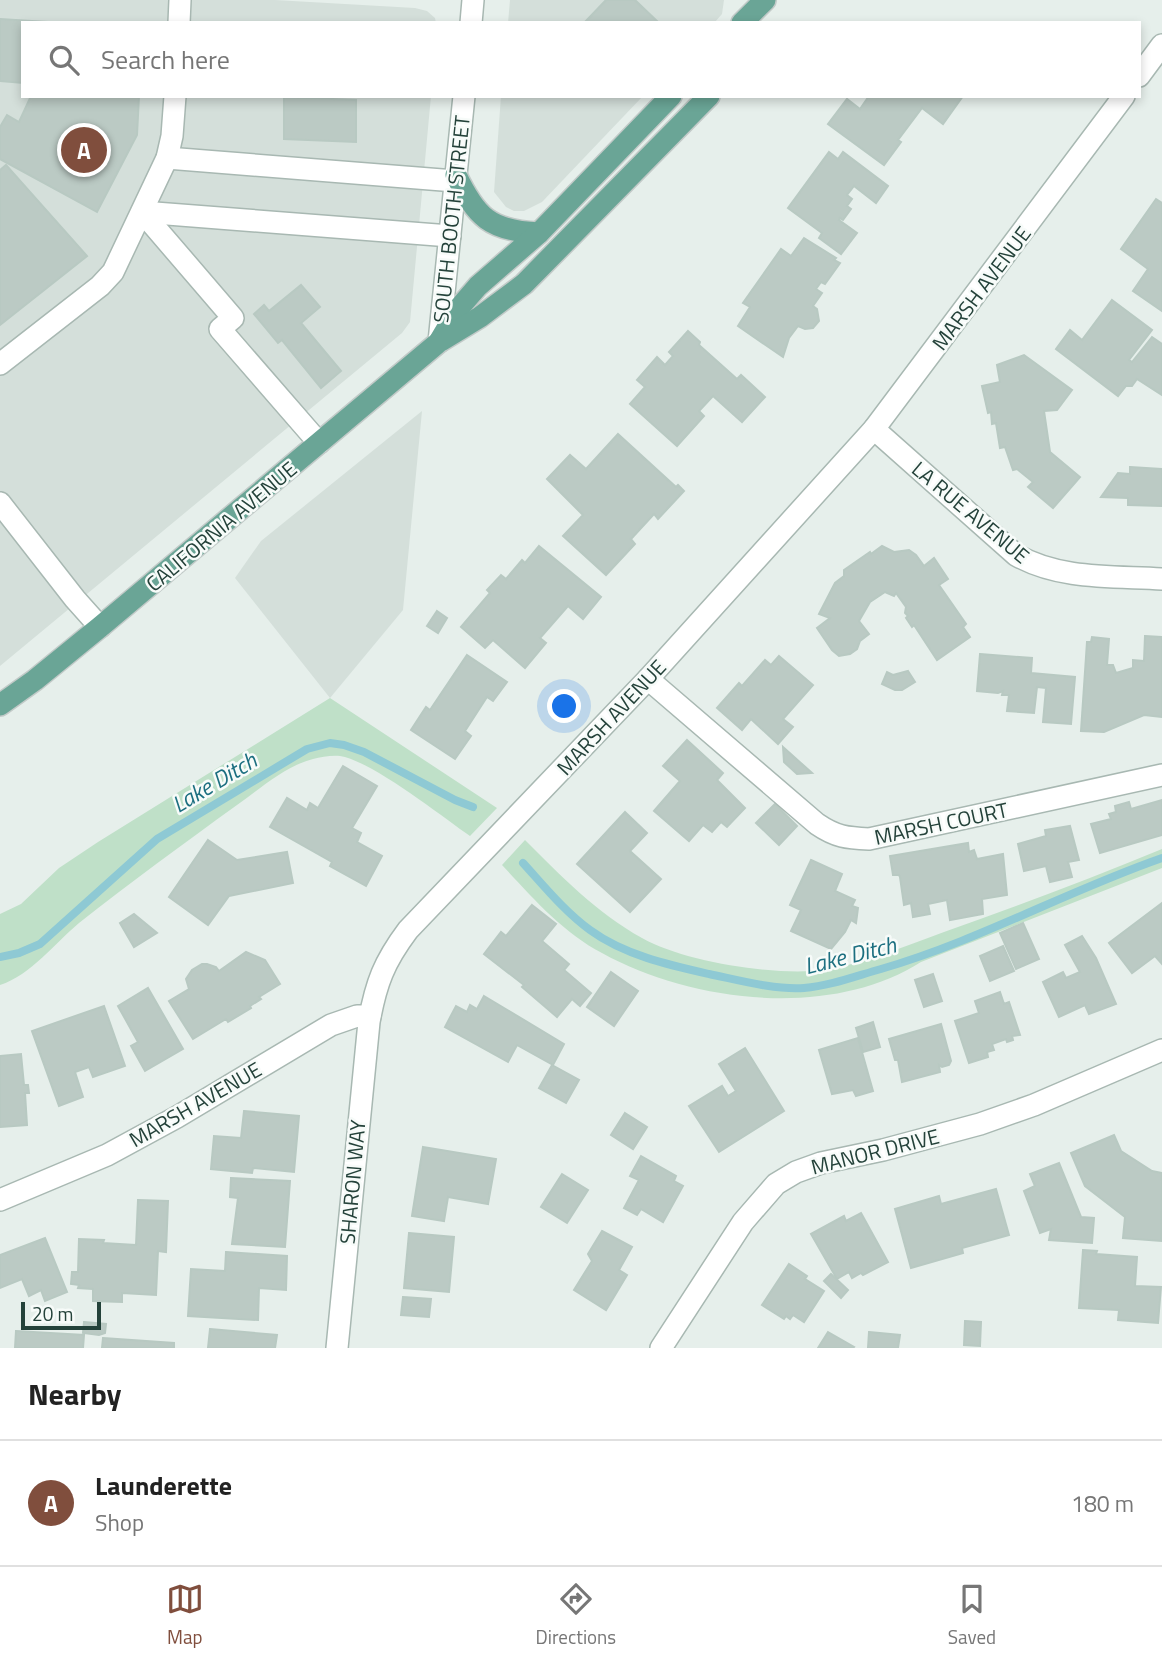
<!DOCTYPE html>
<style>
:root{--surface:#fff;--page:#f2f2f2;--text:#222;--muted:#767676;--line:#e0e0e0;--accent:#804e3d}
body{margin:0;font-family:"Titillium Web",sans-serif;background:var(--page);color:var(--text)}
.scale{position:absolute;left:21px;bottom:18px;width:80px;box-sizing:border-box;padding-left:7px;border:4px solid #24423a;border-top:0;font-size:19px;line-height:24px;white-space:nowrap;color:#24423a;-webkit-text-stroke:5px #f7fbf9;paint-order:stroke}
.you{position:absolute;left:565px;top:707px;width:24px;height:24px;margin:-18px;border:5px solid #fff;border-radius:50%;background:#1a73e8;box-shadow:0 0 0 10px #1a73e833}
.badge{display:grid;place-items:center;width:46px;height:46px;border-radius:50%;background:var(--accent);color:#fff;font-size:23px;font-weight:700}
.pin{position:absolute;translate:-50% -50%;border:4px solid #fff;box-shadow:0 2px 7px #0006}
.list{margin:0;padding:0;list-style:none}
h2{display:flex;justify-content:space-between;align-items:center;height:91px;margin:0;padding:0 28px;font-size:30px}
h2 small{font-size:23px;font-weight:400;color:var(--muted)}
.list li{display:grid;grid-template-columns:46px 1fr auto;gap:21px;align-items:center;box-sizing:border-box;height:126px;padding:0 28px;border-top:2px solid var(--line)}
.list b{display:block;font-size:26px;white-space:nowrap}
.list p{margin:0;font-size:23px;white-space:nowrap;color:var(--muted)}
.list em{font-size:23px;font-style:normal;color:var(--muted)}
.icon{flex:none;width:38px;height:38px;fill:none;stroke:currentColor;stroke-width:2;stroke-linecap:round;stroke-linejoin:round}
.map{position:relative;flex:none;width:1162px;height:1348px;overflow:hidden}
.search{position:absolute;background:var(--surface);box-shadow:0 4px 10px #0003;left:21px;right:21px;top:21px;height:77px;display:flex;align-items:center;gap:18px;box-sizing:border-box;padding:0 24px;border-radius:0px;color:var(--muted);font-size:26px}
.sheet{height:217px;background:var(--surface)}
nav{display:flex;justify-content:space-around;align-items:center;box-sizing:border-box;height:98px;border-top:2px solid var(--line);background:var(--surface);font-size:19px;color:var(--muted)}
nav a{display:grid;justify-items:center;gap:4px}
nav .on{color:var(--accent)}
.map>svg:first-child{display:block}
.built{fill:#d4dfda}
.green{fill:#bfe0c8}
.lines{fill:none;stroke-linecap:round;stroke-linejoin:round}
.stream{stroke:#8ec9d4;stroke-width:8}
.building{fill:#bbcac4;stroke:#b8c9c2;stroke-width:2}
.minor-casing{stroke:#a8b8b2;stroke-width:24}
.major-casing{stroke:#c2cac8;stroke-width:24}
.minor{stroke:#fff;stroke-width:21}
.major{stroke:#6aa596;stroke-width:21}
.labels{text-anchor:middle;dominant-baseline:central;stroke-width:5;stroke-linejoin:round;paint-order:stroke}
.street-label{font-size:21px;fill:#24423a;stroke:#f7fbf9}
.water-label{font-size:23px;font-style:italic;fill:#1c6f80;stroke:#f7fbf9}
</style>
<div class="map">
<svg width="1162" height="1348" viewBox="0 0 1162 1348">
<rect width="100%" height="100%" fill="#e6efeb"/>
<!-- built -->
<g class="built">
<path d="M0,0H275L415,8L427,11L435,18L436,23H23V96H431L410,322L402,333L0,666Z"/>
<path d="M510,0H724L722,14L714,23H508Z"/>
<path d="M501,96H643L542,202L524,211H514L506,207L494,192Z"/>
<path d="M422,411L403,610L330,698L235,578L261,541Z"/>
</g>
<!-- green -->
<g class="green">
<path d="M330,698L497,808L470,836C441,816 372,761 340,756C332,755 321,757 313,759C285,766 260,789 237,805C183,844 131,882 79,923C55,943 31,975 0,985V914L21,904L59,868L98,842Z"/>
<path d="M525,840C561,876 597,913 642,938C684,962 775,976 823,970C864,964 905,946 944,932C1017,906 1090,879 1162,849V868L921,962C832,1019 692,1003 602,953C562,932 532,897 502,865Z"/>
</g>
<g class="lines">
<!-- stream -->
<g class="stream">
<path d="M523,863C544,886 565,912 590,930C624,955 669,965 709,974C738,980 774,990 804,988C830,986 856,976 881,969C978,941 1067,891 1162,858"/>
<path d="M0,957L19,953L40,944L157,839L307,749L330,743L344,745L364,752L455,800L473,807"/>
</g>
</g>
<!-- building -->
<g class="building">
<path d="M606,0H635L659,23H584Z"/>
<path d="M0,19L64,23H23V83L0,81Z"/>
<path d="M31,96H139L137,135L97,212L0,159V127L7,115L19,122Z"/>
<path d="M869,96H963L943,124L922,108L898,140L901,142L884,165L828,124L847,99L860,109Z"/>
<path d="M284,97L356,100V142L284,139Z"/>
<path d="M829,152L838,159L843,152L888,186L876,203L854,186L847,195L852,199L847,206L851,209L843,220L840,218L839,220L857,233L841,254L819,238L822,233L788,208Z"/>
<path d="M6,165L87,256L0,325V170Z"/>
<path d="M1156,199L1162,203V311L1133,291L1148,269L1121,249Z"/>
<path d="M804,238L836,258L834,260L840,263L825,284L821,282L816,289L822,293L813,306L817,309L819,321L813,328L805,329L798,326L789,338L783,357L738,326L750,307L743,303L781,249L791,256Z"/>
<path d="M301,285L320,307L301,323L341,371L321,388L282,340L278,343L254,314L264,305L269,311Z"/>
<path d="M1112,300L1152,330L1129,360L1132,362L1152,337L1162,344V395L1137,379L1132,386H1126L1118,396L1056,349L1070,330L1082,340Z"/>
<path d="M688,331L700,342L699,345L737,379L741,375L765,397L742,422L713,396L699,411L704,416L677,446L630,404L645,387L637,380L657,357L665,365L673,356L669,352Z"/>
<path d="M1024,355L1072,390L1057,410L1044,411L1050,452L1080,477L1053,508L1028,487L1033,482L1017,469L1013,470L1005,447L1000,448L996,423L992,424L991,412L988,413L982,386L1000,382L997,365Z"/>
<path d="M618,434L676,487L678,485L684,491L658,519L654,514L631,539L635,544L606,575L563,536L583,515L547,479L570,455L586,469Z"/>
<path d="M1130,467L1162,469V506L1128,505V498L1101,497L1118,473L1130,474Z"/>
<path d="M539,546L601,597L583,619L568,606L540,638L546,643L525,668L493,640L485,648L461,627L490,593L487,590L501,575L506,579L522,560L525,563Z"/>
<path d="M882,546L894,552L909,550L916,555L924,566L934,558L948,579L939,585L966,624L963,627L970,637L937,660L914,625L912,627L906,618L908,616L905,613L906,607L896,593L894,596L885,592L870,602L859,621L869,634L860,641L857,649L850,654L839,656L832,650L817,628L830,618L819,614L835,583L844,576V570L870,552L871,554Z"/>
<path d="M437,611L447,618L438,633L427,626Z"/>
<path d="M1145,636L1162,637V717L1144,715L1104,732L1081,731L1087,642H1091L1092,637L1109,639L1107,665H1113L1116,673L1133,668V660L1144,661Z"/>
<path d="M980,654L1032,658L1031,673L1075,677L1071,724L1043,722L1046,688L1037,687L1034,713L1007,711L1009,695H1002L1003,691L998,693L977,691Z"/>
<path d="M467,655L507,682L493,701L487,697L465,731L471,736L455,759L411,730L426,707L430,710Z"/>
<path d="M779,656L813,685L783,719L793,727L778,744L751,719L742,730L717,708L739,683L742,686L765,660L771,665Z"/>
<path d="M908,671L915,682L902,690H895L882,684L887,672L893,675Z"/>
<path d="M687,740L723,773L717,780L745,808L727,827L721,822L712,832L703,825L689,841L654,811L680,781L663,766Z"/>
<path d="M783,747L812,773L797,774L784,762Z"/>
<path d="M343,766L377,786L352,828L361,833L357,842L382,856L366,886L330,866L332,862L270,827L287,798L307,810L310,803L318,808Z"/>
<path d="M1162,800V835L1100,853L1091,824L1111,819L1109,814L1116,812L1115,806L1129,802L1131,809Z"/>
<path d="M775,804L797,826L779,845L756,823Z"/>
<path d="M625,812L647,833L630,851L661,879L630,912L577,864Z"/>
<path d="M1070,826L1079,860L1068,862L1072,877L1050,882L1046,866L1024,871L1018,844L1046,836L1045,830Z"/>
<path d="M208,840L237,860L287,852L293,883L229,896L208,925L169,897Z"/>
<path d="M968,843L969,852L974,850L977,859L1003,854L1007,895L982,899L983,914L950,920L947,900L928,904L930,914L913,917L911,903L904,905L900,877L899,875H893L890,856Z"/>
<path d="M811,860L842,874L835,891L855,900L852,906L858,908L856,923L851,920L845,932L831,949L791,931L801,910L790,905Z"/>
<path d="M1162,903V964L1155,956L1132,973L1109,943Z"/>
<path d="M532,905L556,924L542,941L569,964L564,970L591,993L580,1006L572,999L557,1017L522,987L524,985L484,954L501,932L506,936Z"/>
<path d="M134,914L157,933L134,947L120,923Z"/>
<path d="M1023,923L1039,959L1016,969L1000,933Z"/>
<path d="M1082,936L1096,958L1116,1004L1089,1014L1085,1005L1059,1017L1043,982L1063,972L1066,978L1080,972L1065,945Z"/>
<path d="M1003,946L1014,971L990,981L980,956Z"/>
<path d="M246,952L265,960L280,984L259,997L261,999L250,1006L251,1008L228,1022L226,1019L193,1039L169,1001L189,989L186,979L192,970L202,964H207L216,967L219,971Z"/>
<path d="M611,972L638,991L614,1026L587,1007Z"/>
<path d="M933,974L942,1001L924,1007L915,980Z"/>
<path d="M148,988L183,1049L145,1071L131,1046L138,1042L118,1006Z"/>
<path d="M1000,992L1004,1004L1009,1002L1020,1035L1012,1036L1013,1040L1007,1042L1006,1039L992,1044L994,1050L987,1052L988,1057L969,1063L955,1021L979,1013L975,1001Z"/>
<path d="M484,996L564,1044L553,1065L517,1045L508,1062L445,1027L456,1006L467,1012L470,1005L477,1009Z"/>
<path d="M104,1006L125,1066L93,1077L89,1067L75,1072L83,1097L59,1106L32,1031Z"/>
<path d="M873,1022L880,1047L863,1052L856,1028Z"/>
<path d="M941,1024L951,1061L949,1065L942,1067L939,1065L940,1072L902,1082L898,1060H895L889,1039Z"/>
<path d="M858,1038L873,1091L856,1096L853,1090L832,1094L819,1050Z"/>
<path d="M745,1048L784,1111L719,1152L689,1106L722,1086L728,1096L736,1091L719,1064Z"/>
<path d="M21,1054L24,1085H28L29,1093H25L27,1125L0,1127V1056Z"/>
<path d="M552,1065L579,1080L566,1103L539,1088Z"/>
<path d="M244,1111L299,1116L294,1172L253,1168L252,1173L211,1169L214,1136L241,1138Z"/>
<path d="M625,1113L647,1127L633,1149L611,1135Z"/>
<path d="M1114,1135L1121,1151L1152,1171L1162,1173L1161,1241L1123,1238L1125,1217L1085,1186L1071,1153Z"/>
<path d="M423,1147L496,1159L488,1204L448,1197L444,1221L412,1216Z"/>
<path d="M641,1156L676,1176L674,1181L683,1186L663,1222L641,1209L637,1215L624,1208L639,1180L630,1176Z"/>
<path d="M1059,1163L1081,1217L1094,1218L1092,1243L1049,1240L1051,1229L1040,1233L1024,1191L1035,1186L1030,1174Z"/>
<path d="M562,1174L588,1190L567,1223L541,1207Z"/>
<path d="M231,1178L290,1181L285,1247L232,1244L238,1198L230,1197Z"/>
<path d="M996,1189L1009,1235L962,1248L963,1253L911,1268L895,1209L939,1196L941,1204Z"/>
<path d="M138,1200L168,1201L166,1252L158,1251L156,1295L122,1293V1302L93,1301V1289L78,1288L79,1285L71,1284L72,1272H78L79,1239L104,1240L103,1243L136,1245Z"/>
<path d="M861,1213L888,1262L863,1275L861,1273L852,1278L849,1272L837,1279L811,1234L844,1216L846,1221Z"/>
<path d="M602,1231L632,1247L619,1270L627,1275L606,1310L574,1290L592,1261L588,1254Z"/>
<path d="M409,1233L454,1237L449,1292L404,1288Z"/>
<path d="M45,1238L67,1292L45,1301L41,1290L29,1296L22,1279L0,1288V1255Z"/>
<path d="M1083,1250L1097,1251L1096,1254L1137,1257L1135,1286L1161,1287L1158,1323L1118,1320L1119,1310L1079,1308Z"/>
<path d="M226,1252L287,1256L286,1290L259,1288L258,1320L188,1316L191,1269L225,1271Z"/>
<path d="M789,1264L807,1276L805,1279L824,1291L804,1322L793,1315L790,1319L786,1316L784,1319L762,1305Z"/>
<path d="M831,1274L848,1290L841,1298L824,1281Z"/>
<path d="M403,1297L431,1299L429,1317L401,1315Z"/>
<path d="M965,1321L981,1322L980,1346L964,1345Z"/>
<path d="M84,1322L106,1324L105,1333L99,1335L83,1333Z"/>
<path d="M210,1329L277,1335L275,1348H208Z"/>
<path d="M16,1331L84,1335L83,1348H15Z"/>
<path d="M828,1332L854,1347L853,1348H818Z"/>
<path d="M869,1332L900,1335L898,1348H868Z"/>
<path d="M103,1338L174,1343V1348H102Z"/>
</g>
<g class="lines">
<!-- minor casing -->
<g class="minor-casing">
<g id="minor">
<path d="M179,23L180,0"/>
<path d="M471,23L473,0"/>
<path d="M1139,76L1162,45"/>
<path d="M167,158L455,181"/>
<path d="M142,212L233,318L220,329L319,443"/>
<path d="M142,212L450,236"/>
<path d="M439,342L464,96"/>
<path d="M0,364L100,286L113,272L167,158L172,136L175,96"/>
<path d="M874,429L1016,555C1060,580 1113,576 1162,579"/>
<path d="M0,503L75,599L100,627"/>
<path d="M648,679L817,824C836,837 847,838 869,839L1162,775"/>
<path d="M0,1200L107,1155L177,1117L331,1025L357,1016H370"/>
<path d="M337,1348L369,1022C376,983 384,962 408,930L648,679L874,429L1124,96"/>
<path d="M661,1348L743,1222L776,1184L796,1172L821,1163L883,1150L980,1124L1034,1105L1162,1050"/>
</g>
</g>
<!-- major casing -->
<g class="major-casing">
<g id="major">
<path d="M742,23L765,0"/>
<path d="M456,175C476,217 490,231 539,233"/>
<path d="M440,340L459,308L478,286L539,233L671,96"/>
<path d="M0,705L35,680L100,627L439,342L480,317L524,284L709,96"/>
</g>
</g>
<!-- minor -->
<use href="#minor" class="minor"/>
<!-- major -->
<use href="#major" class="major"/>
</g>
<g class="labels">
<!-- street labels -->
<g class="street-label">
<text transform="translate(451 219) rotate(-84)">SOUTH BOOTH STREET</text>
<text transform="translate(981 288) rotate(-53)">MARSH AVENUE</text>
<text transform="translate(971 512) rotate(40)">LA RUE AVENUE</text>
<text transform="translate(221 526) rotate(-40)">CALIFORNIA AVENUE</text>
<text transform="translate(611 717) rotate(-47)">MARSH AVENUE</text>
<text transform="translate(941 823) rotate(-12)">MARSH COURT</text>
<text transform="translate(195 1104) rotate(-30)">MARSH AVENUE</text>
<text transform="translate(875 1151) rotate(-14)">MANOR DRIVE</text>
<text transform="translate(352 1182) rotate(-85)">SHARON WAY</text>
</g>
<!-- water labels -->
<g class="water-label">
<text transform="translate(214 782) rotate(-31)">Lake Ditch</text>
<text transform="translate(850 955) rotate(-14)">Lake Ditch</text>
</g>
</g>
</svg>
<div class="scale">20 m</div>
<div class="you"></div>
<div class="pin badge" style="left:84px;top:150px">A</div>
<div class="search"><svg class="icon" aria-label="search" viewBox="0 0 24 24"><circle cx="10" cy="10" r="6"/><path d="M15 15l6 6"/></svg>Search here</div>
</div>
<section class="sheet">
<h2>Nearby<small></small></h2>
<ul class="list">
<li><span class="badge">A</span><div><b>Launderette</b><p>Shop</p></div><em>180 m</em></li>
</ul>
</section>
<nav>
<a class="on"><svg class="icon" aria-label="map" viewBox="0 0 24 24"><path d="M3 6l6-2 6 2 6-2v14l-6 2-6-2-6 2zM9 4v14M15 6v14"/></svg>Map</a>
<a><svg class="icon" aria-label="directions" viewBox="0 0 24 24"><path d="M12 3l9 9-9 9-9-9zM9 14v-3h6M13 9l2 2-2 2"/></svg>Directions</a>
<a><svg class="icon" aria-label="saved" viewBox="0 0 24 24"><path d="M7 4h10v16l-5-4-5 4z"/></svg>Saved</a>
</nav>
